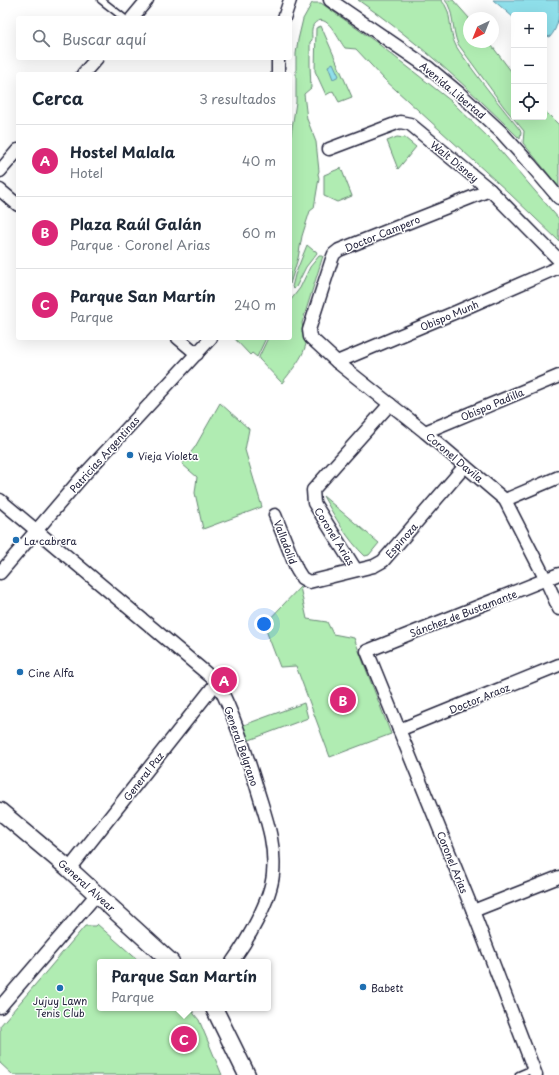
<!DOCTYPE html>
<html lang="es">
<meta charset="utf-8">
<style>
:root{--surface:#fff;--page:#f6f6f7;--text:#1f2937;--muted:#747a83;--line:#e0e1e3;--accent:#db2777}
body{margin:0;font-family:"Playpen Sans",sans-serif;background:var(--page);color:var(--text)}
.controls{position:absolute;right:12px;top:12px;display:grid;overflow:hidden;border-radius:4px;box-shadow:0 4px 16px #0002}
.controls button{width:36px;height:36px;display:grid;place-items:center;padding:0;border:0;border-bottom:1px solid var(--line);background:var(--surface);color:var(--text);font:20px sans-serif}
.compass{position:absolute;left:463px;top:12px;width:36px;height:36px;border-radius:50%;background:var(--surface);box-shadow:0 4px 16px #0002;rotate:223deg}
.you{position:absolute;left:264px;top:624px;width:14px;height:14px;margin:-10px;border:3px solid #fff;border-radius:50%;background:#1a73e8;box-shadow:0 0 0 6px #1a73e833}
.badge{display:grid;place-items:center;width:26px;height:26px;border-radius:50%;background:var(--accent);color:#fff;font-size:13px;font-weight:700}
.pin{position:absolute;translate:-50% -50%;border:2px solid #fff;box-shadow:0 1px 4px #0006}
.popup{position:absolute;left:97px;top:959px;width:174px;height:52px;box-sizing:border-box;display:grid;place-content:center;border-radius:4px;background:var(--surface);filter:drop-shadow(0 1px 3px #0005);font-size:13px;white-space:nowrap;color:var(--muted)}
.popup b{font-size:15px;color:var(--text)}
.popup::after{content:'';position:absolute;left:50%;top:100%;margin-left:-8px;border:8px solid transparent;border-top-color:var(--surface)}
.list{margin:0;padding:0;list-style:none}
h2{display:flex;justify-content:space-between;align-items:center;height:52px;margin:0;padding:0 16px;font-size:17px}
h2 small{font-size:13px;font-weight:400;color:var(--muted)}
.list li{display:grid;grid-template-columns:26px 1fr auto;gap:12px;align-items:center;box-sizing:border-box;height:72px;padding:0 16px;border-top:1px solid var(--line)}
.list b{display:block;font-size:15px;white-space:nowrap}
.list p{margin:0;font-size:13px;white-space:nowrap;color:var(--muted)}
.list em{font-size:13px;font-style:normal;color:var(--muted)}
.icon{flex:none;width:22px;height:22px;fill:none;stroke:currentColor;stroke-width:2;stroke-linecap:round;stroke-linejoin:round}
.map{position:relative;flex:none;width:559px;height:1075px;overflow:hidden}
.search{position:absolute;background:var(--surface);box-shadow:0 4px 16px #0002;left:16px;top:16px;width:276px;height:44px;display:flex;align-items:center;gap:10px;box-sizing:border-box;padding:0 14px;border-radius:4px;color:var(--muted);font-size:15px}
.panel{position:absolute;background:var(--surface);box-shadow:0 4px 16px #0002;left:16px;top:72px;width:276px;height:268px;border-radius:4px}
.map>svg:first-child{display:block}
.green{fill:#b0ecb2;stroke:#698776}
.water{fill:#8fdfea;stroke:#6393a4}
.lines{fill:none;stroke-linecap:round;stroke-linejoin:round}
.service-casing{stroke:#22223b;stroke-width:9}
.minor-casing{stroke:#22223b;stroke-width:15}
.tertiary-casing{stroke:#22223b;stroke-width:19}
.service{stroke:#fff;stroke-width:6}
.minor{stroke:#fff;stroke-width:12}
.tertiary{stroke:#fff;stroke-width:16}
.poi-dot{fill:#1f6fb2;stroke:#fff;stroke-width:1.5}
.labels{text-anchor:middle;dominant-baseline:central;stroke-width:3;stroke-linejoin:round;paint-order:stroke}
.street-label{font-size:10px;fill:#22223b;stroke:#fff}
.poi-label{font-size:10px;fill:#22223b;stroke:#fff;text-anchor:start}
</style>
<div class="map">
<svg width="559" height="1075" viewBox="0 0 559 1075">
<rect width="100%" height="100%" fill="#fff"/>
<filter id="ink" filterUnits="userSpaceOnUse"><feTurbulence type="fractalNoise" baseFrequency=".025" numOctaves="2"/><feDisplacementMap in="SourceGraphic" scale="8" xChannelSelector="R" yChannelSelector="G"/><feConvolveMatrix kernelMatrix="1 2 1 2 8 2 1 2 1" color-interpolation-filters="sRGB"/></filter>
<g filter="url(#ink)">
<!-- green -->
<g class="green">
<path d="M358,0H441C453,11 448,32 456,46C460,53 466,60 470,66C486,88 503,109 520,130L521,133L520,139C469,88 417,41 358,0Z"/>
<path d="M445,0H453L469,18V42H489L514,75V117H544V110L559,125V187L523,143L524,131L504,107L458,44C452,31 454,10 445,0Z"/>
<path d="M312,3H321L376,42L451,101L493,142L559,219V241L508,192L385,80L356,49L345,48C339,41 329,16 318,21C310,24 312,33 312,40L310,42V65L311,88L304,94L307,119L316,142L319,171L318,174L319,178L314,208L310,211L302,236L298,258L290,284V141L296,102V54L298,40L303,19Z"/>
<path d="M321,26L352,97L339,102L333,91L326,95L315,71L316,28Z"/>
<path d="M397,137L405,138L416,147L398,169L387,141Z"/>
<path d="M341,168L352,196L337,202L324,196V175Z"/>
<path d="M307,245L313,250L316,251L317,253L306,267L296,287L294,289L292,287L295,275Z"/>
<path d="M319,256H323L302,323L306,344C303,358 291,371 282,383L259,359V357L268,338H290V301L300,288L310,267Z"/>
<path d="M234,338H266L257,357L252,353L250,355Z"/>
<path d="M220,403L249,429L245,450L262,507L203,529L195,493L197,477L182,464L195,447Z"/>
<path d="M323,496L379,543L369,555L365,556C347,539 335,517 323,496Z"/>
<path d="M300,587L307,619L327,622L333,634L354,638L391,734L330,757L296,666L280,667L264,625Z"/>
<path d="M304,703L308,718L247,741L241,726Z"/>
<path d="M97,924L140,962H100V1008H191L194,1014L199,1020L222,1075H13L0,1063V1026L85,926H95Z"/>
</g>
<!-- water -->
<g class="water">
<path d="M493,0H559C559,14 559,27 550,37L544,35V15H514V18Z"/>
<path d="M333,63L339,76L333,79L328,66Z"/>
</g>
<g class="lines">
<!-- service casing -->
<g class="service-casing">
<g id="service">
<path d="M101,0L124,18"/>
<path d="M519,1075L533,1069"/>
</g>
</g>
<!-- minor casing -->
<g class="minor-casing">
<g id="minor">
<path d="M330,0L429,68L459,93L501,132L530,164L559,198"/>
<path d="M132,18L147,0"/>
<path d="M284,18L290,0"/>
<path d="M83,74L97,58"/>
<path d="M278,74V58"/>
<path d="M329,149L400,122L410,124L490,190L559,260"/>
<path d="M0,171L18,150"/>
<path d="M0,190L18,205"/>
<path d="M490,190L339,250L334,254L332,259L309,330L310,337L337,362L425,432L505,500L546,580L559,609"/>
<path d="M178,338L197,354"/>
<path d="M337,362L456,312L559,267"/>
<path d="M425,432L559,376"/>
<path d="M0,500L217,682C234,714 245,750 256,785C265,816 276,841 273,874C271,900 247,941 232,962"/>
<path d="M505,500L559,477"/>
<path d="M275,515L297,570L302,578L309,582L374,566L383,561L465,466"/>
<path d="M356,570L314,503L313,490L390,404"/>
<path d="M0,573L83,476L211,338"/>
<path d="M399,730L559,665"/>
<path d="M69,869L217,682"/>
<path d="M473,911L559,877"/>
<path d="M0,1007L97,894"/>
<path d="M536,1075L473,911L367,651L559,574"/>
</g>
</g>
<!-- tertiary casing -->
<g class="tertiary-casing">
<g id="tertiary">
<path d="M0,811L69,869L171,962"/>
<path d="M214,1008L247,1075"/>
</g>
</g>
<!-- service -->
<use href="#service" class="service"/>
<!-- minor -->
<use href="#minor" class="minor"/>
<!-- tertiary -->
<use href="#tertiary" class="tertiary"/>
</g>
</g>
<!-- markers -->
<g class="poi-dot">
<circle cx="130" cy="455" r="4"/>
<circle cx="16" cy="540" r="4"/>
<circle cx="20" cy="672" r="4"/>
<circle cx="363" cy="987" r="4"/>
<circle cx="60" cy="988" r="4"/>
</g>
<g class="labels">
<!-- street labels -->
<g class="street-label">
<text transform="translate(453 90) rotate(40)">Avenida Libertad</text>
<text transform="translate(455 161) rotate(39)">Walt Disney</text>
<text transform="translate(382 233) rotate(-22)">Doctor Campero</text>
<text transform="translate(449 315) rotate(-23)">Obispo Munh</text>
<text transform="translate(492 404) rotate(-23)">Obispo Padilla</text>
<text transform="translate(104 454) rotate(-48)">Patricias Argentinas</text>
<text transform="translate(455 457) rotate(40)">Coronel Davila</text>
<text transform="translate(335 536) rotate(58)">Coronel Arias</text>
<text transform="translate(401 540) rotate(-49)">Espinoza</text>
<text transform="translate(286 542) rotate(69)">Valladolid</text>
<text transform="translate(463 613) rotate(-21)">Sánchez de Bustamante</text>
<text transform="translate(479 698) rotate(-22)">Doctor Araoz</text>
<text transform="translate(242 746) rotate(71)">General Belgrano</text>
<text transform="translate(143 776) rotate(-52)">General Paz</text>
<text transform="translate(453 862) rotate(68)">Coronel Arias</text>
<text transform="translate(87 885) rotate(42)">General Alvear</text>
</g>
<!-- poi labels -->
<g class="poi-label">
<text x="138" y="455">Vieja Violeta</text>
<text x="24" y="540">La cabrera</text>
<text x="28" y="672">Cine Alfa</text>
<text x="371" y="987">Babett</text>
<text x="60" y="1000" text-anchor="middle">Jujuy Lawn<tspan x="60" dy="12">Tenis Club</tspan></text>
</g>
</g>
</svg>
<div class="controls">
<button>+</button>
<button>−</button>
<button><svg class="icon" aria-label="locate" viewBox="0 0 24 24"><circle cx="12" cy="12" r="6"/><path d="M12 2v4M12 18v4M2 12h4M18 12h4"/></svg></button>
</div>
<svg class="compass" viewBox="-18 -18 36 36"><path d="M0-13l5 13h-10z" fill="#e53935"/><path d="M0 13l5-13h-10z" fill="#747a83"/></svg>
<div class="you"></div>
<div class="pin badge" style="left:224px;top:680px">A</div>
<div class="pin badge" style="left:343px;top:700px">B</div>
<div class="pin badge" style="left:184px;top:1039px">C</div>
<div class="popup"><b>Parque San Martín</b>Parque</div>
<div class="search"><svg class="icon" aria-label="search" viewBox="0 0 24 24"><circle cx="10" cy="10" r="6"/><path d="M15 15l6 6"/></svg>Buscar aquí</div>
<section class="panel">
<h2>Cerca<small>3 resultados</small></h2>
<ul class="list">
<li><span class="badge">A</span><div><b>Hostel Malala</b><p>Hotel</p></div><em>40 m</em></li>
<li><span class="badge">B</span><div><b>Plaza Raúl Galán</b><p>Parque · Coronel Arias</p></div><em>60 m</em></li>
<li><span class="badge">C</span><div><b>Parque San Martín</b><p>Parque</p></div><em>240 m</em></li>
</ul>
</section>
</div>
